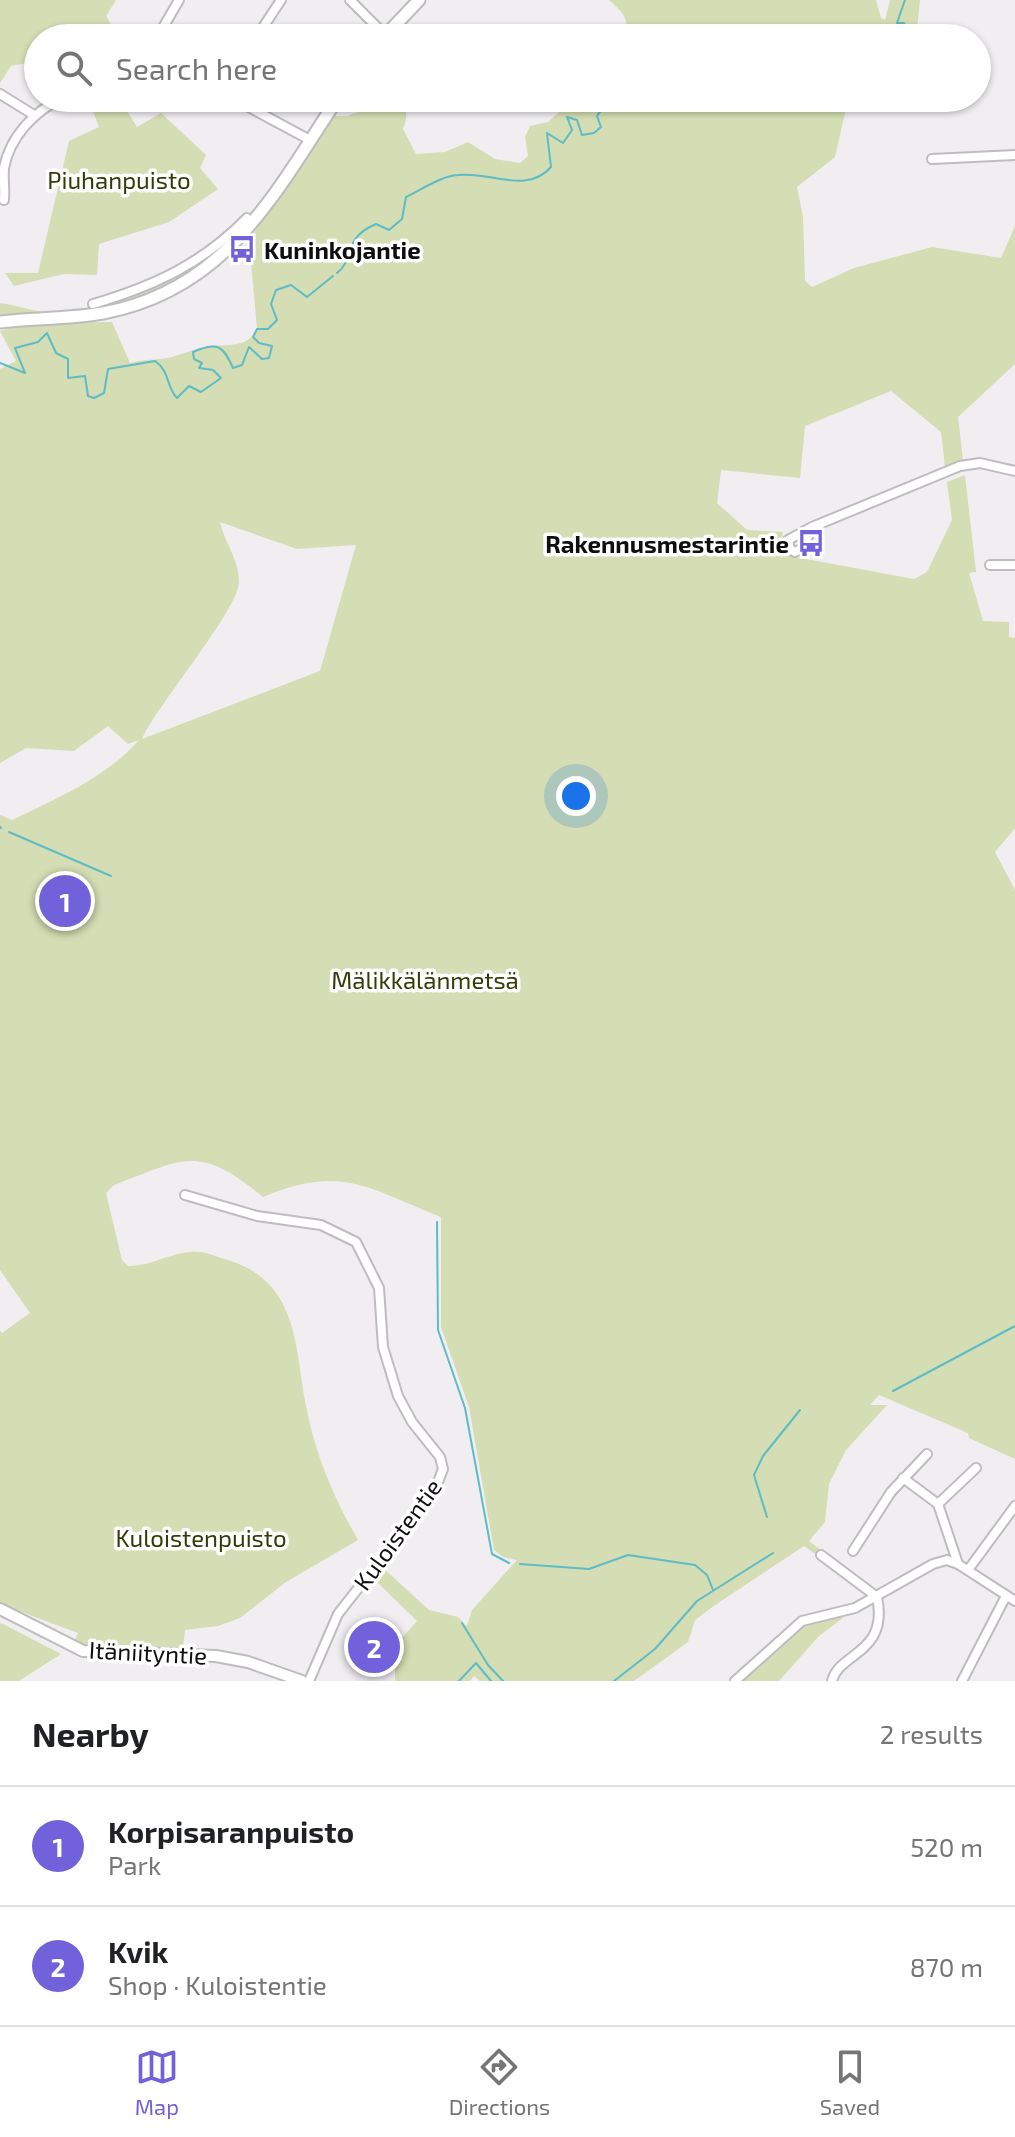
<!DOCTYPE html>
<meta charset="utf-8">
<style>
:root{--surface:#fff;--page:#f2f2f2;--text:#202124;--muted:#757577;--line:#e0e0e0;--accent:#7161db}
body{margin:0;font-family:"Exo 2",sans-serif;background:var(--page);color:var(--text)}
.you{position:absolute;left:576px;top:796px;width:28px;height:28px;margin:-20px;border:6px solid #fff;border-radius:50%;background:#1a73e8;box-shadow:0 0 0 12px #1a73e833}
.badge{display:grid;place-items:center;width:52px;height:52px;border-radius:50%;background:var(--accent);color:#fff;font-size:26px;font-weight:700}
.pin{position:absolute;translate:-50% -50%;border:4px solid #fff;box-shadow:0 2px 8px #0006}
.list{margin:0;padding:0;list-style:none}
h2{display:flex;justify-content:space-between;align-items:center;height:104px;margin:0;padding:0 32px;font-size:34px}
h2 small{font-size:26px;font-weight:400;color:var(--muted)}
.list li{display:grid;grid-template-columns:52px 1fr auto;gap:24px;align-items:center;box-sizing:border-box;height:120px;padding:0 32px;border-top:2px solid var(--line)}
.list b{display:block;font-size:30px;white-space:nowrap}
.list p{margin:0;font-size:26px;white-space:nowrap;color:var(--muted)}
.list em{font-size:26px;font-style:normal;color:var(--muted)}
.icon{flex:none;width:44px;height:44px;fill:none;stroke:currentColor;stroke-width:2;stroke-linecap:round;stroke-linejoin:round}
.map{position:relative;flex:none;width:1015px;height:1681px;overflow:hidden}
.search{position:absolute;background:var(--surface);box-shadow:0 2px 6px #0004;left:24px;right:24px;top:24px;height:88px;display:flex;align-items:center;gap:20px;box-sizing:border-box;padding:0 28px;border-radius:44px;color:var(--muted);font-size:30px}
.sheet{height:344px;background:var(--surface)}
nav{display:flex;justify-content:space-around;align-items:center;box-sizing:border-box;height:112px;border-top:2px solid var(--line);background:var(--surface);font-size:22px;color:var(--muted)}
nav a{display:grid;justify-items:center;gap:4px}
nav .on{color:var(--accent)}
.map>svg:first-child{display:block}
.green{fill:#d4ddb3;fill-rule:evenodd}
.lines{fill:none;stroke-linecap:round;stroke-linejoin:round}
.stream{stroke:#5dbcc5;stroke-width:2}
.minor-casing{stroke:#bebcbf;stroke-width:12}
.tertiary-casing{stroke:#bebcbf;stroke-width:14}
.secondary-casing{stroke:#bebcbf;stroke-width:15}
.minor{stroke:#fff;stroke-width:8}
.tertiary{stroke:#fff;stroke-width:10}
.secondary{stroke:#fff;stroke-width:11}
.labels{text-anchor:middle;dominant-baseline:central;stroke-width:7;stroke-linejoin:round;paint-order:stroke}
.park-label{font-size:24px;fill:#343b06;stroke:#fff}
.poi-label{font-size:24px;font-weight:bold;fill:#100f10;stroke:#fff;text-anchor:start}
.street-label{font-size:24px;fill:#100f10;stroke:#fff}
</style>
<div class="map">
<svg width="1015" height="1681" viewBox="0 0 1015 1681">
<rect width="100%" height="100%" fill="#f0eef1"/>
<!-- green -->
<g class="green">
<path d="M0,0H116L106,16L119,38H38V61L11,66L0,83Z"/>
<path d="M609,0H876L881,18L885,20L890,0H920L916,38H625C630,18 623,13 609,0Z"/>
<path d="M88,98H119L137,127L161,113L206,155L200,168L218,189L169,222L99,244L97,275L64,274L14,286L5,273H38L69,141L99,127Z"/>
<path d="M397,98C407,112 409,113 403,129L416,154L445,152L468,142L495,159L520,163L528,156L525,137L530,126L548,122L575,98H853L847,104L835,157L797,187L803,217L805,281L812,287L854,268L932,247L1001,258L1015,226V364L958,417L963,460L945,467L941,432L891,391L805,426L800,478L721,470L717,503L747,530L783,532C780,545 783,551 795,557L914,579L927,572L952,520L947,482L965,475L976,572L969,573L983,621L1009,622V637L1015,638V828L995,852L1015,890V1459L969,1438L968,1433L879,1395L870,1405H887L846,1450L829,1484L825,1522L809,1541L822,1551L818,1556L804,1546L715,1605L695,1620L688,1642L634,1681H480L474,1676L470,1681H395V1646L417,1621L374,1579L382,1567L429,1610L458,1617L467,1626L472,1610L517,1560L503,1557L494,1550L469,1407L441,1327V1217C367,1188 342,1164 263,1197C199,1144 185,1158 114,1185L106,1193L122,1260L128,1266C152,1267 174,1250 198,1252C208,1252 219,1258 228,1260C301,1283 294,1349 307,1410C315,1454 336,1502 358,1540L286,1582L240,1618L218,1626L185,1630L183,1648H91L74,1642L78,1633L0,1604V1331L2,1333L30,1313L0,1270V815L12,820C56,799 107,777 139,740L128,744L108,726L74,751L26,748L0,763V369L16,361L0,331L33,323L112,322L130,363C144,359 156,360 168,358C181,355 193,349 206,347C224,343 247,350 257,329L249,239L297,173L331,116H347ZM220,522L297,549L356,545L320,671L142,739C157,705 240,608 239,581C239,560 225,543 220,522Z"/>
<path d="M176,275L178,279C125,313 61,313 0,317V303C17,305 33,312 50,312C91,314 141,297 176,275Z"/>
<path d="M844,1617L818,1637L779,1681H740L804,1624Z"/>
<path d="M0,1623L5,1625L61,1654L19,1681H0Z"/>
</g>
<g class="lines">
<!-- stream -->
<g class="stream">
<path d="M747,30H754L759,38"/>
<path d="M647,38H648"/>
<path d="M690,38L695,32L708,38"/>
<path d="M729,38L733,35L743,38"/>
<path d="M903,38L908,32L904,23H897L905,0"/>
<path d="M779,98L781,107L794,98"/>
<path d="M337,273C357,257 341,239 376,224L389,230L402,219L406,197C421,190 441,176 458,175C491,171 527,195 551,167L547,133L563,143L572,130L567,117L577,120L582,135L594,133L601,127L597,116L610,98"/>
<path d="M0,363L25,373L15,348L38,342L47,333L56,353L68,359V378L85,376L88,396L94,398L104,393L108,369L155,361C170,371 166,387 177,398L189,386L201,392L221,378L213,370L199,368L202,363L194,359L193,352C218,341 223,346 233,368L242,365L249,347L262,359L269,358L272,346L259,343L253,337L257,329H268L277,320L271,304L276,290L291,285L307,297L333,276"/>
<path d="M0,827L1,828"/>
<path d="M9,832L111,876"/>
<path d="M437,1222L438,1330L465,1408L492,1554L509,1563"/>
<path d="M893,1391L1015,1326"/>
<path d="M767,1517L754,1475L763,1456L800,1410"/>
<path d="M520,1564L589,1569L628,1555L695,1565L707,1575L713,1590"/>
<path d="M462,1623L488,1665L503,1681"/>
<path d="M459,1681L476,1663L491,1681"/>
<path d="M614,1681L655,1649L697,1601L773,1553"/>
</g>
<!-- minor casing -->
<g class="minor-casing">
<g id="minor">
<path d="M350,0L385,35"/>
<path d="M157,38L179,0"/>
<path d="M256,38L281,0"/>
<path d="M0,94L34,115"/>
<path d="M232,98L310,140"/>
<path d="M932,159L1015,155"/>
<path d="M4,200C5,189 3,179 4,168C10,136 35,111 62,98"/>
<path d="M93,304C154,286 202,264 247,218"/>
<path d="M812,527L803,548L795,552L790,549L788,540L812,527L960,466L980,463L1015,471"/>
<path d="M990,565H1015"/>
<path d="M185,1195L257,1216L321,1225L356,1242L379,1288L383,1347L398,1396L412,1422L440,1457L443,1469L435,1490L338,1614L309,1681"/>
<path d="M903,1478L938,1504L958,1564L1015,1601"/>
<path d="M938,1504L976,1468"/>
<path d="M853,1551L891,1492L927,1454"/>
<path d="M821,1555L877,1597C889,1654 839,1652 832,1681"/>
<path d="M968,1570L1015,1506"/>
<path d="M735,1681L802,1621L855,1608L933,1564L947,1560L958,1564"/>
<path d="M962,1681L1006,1596"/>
</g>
</g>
<!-- tertiary casing -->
<g class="tertiary-casing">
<path id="tertiary" d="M0,1609L83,1651L216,1656L248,1662L302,1681"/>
</g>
<!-- secondary casing -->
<g class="secondary-casing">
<g id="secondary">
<path d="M383,38L419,0"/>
<path d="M0,322C34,318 69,319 103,313C227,290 275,193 338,98"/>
</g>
</g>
<!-- minor -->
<use href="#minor" class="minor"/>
<!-- tertiary -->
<use href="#tertiary" class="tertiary"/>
<!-- secondary -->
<use href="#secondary" class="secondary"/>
</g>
<!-- icons -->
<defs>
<g id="bus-bare" transform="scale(2.16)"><path d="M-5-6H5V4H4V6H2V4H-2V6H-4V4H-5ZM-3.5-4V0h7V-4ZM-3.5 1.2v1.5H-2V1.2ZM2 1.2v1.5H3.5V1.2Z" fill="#7161db" stroke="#fff" stroke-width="2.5" paint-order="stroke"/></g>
</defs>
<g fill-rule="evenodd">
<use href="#bus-bare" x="242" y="249"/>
<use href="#bus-bare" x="811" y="543"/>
</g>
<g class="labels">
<!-- park labels -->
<g class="park-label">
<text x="119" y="179">Piuhanpuisto</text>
<text x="425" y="979">Mälikkälänmetsä</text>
<text x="201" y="1537">Kuloistenpuisto</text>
</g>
<!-- poi labels -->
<g class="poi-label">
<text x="264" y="249">Kuninkojantie</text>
<text x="789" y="543" text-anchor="end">Rakennusmestarintie</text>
</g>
<!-- street labels -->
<g class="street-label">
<text transform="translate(397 1534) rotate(-54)">Kuloistentie</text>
<text transform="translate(148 1652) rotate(3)">Itäniityntie</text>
</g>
</g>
</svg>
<div class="you"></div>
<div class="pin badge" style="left:65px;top:901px">1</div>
<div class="pin badge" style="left:374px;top:1647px">2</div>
<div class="search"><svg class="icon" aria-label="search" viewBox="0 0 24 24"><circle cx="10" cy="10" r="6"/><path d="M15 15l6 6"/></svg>Search here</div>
</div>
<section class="sheet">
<h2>Nearby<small>2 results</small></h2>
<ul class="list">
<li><span class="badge">1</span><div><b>Korpisaranpuisto</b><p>Park</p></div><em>520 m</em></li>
<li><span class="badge">2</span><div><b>Kvik</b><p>Shop · Kuloistentie</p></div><em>870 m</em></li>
</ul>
</section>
<nav>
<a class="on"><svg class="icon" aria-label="map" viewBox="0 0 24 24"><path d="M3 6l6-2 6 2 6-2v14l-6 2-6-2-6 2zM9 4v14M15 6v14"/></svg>Map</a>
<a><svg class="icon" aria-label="directions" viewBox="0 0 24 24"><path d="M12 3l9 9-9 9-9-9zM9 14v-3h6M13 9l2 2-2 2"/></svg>Directions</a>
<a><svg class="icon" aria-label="saved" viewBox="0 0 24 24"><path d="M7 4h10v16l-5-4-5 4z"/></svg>Saved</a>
</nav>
